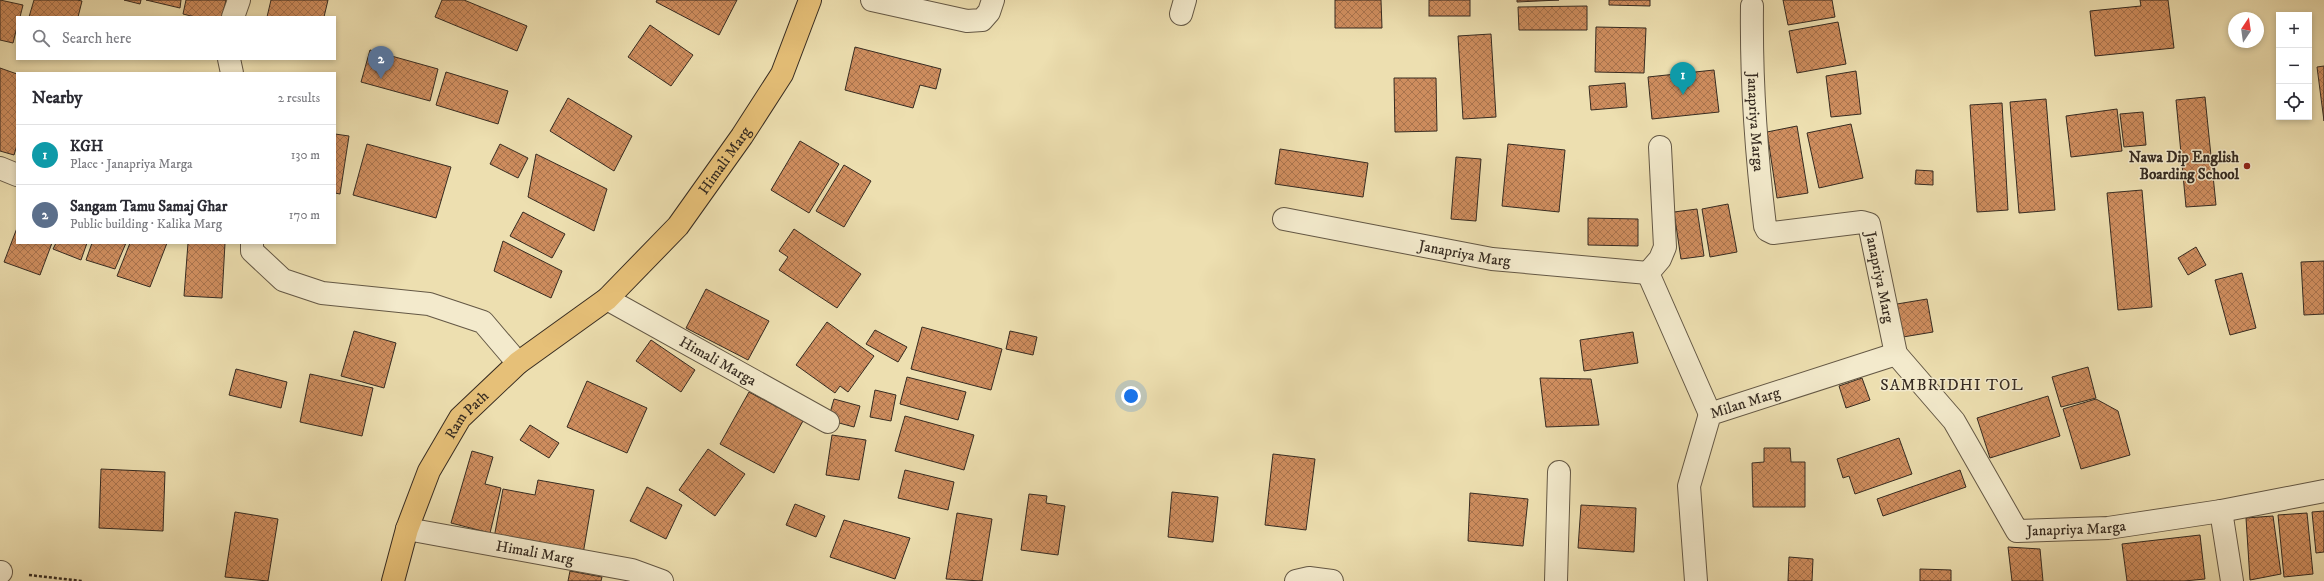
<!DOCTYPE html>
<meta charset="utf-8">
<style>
:root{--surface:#fff;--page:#f2f2f3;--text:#2b2b33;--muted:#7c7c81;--line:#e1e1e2;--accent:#7c3aed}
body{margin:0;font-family:"IM FELL DW Pica",serif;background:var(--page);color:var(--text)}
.controls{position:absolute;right:12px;top:12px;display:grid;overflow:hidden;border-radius:0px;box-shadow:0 2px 6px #0003}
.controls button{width:36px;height:36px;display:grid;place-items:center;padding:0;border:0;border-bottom:1px solid var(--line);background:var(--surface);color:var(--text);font:20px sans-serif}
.compass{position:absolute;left:2228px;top:12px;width:36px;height:36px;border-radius:50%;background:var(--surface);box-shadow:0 2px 6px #0003;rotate:13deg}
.you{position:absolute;left:1131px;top:396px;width:14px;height:14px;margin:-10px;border:3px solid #fff;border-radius:50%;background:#1a73e8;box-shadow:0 0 0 6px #1a73e833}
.badge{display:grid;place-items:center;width:26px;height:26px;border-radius:50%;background:var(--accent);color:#fff;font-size:13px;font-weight:700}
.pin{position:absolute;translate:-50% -33px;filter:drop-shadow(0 1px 2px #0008)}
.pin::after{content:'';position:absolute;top:21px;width:14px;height:12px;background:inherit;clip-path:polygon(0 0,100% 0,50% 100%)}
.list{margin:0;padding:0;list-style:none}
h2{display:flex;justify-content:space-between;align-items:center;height:52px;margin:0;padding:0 16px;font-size:17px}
h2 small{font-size:13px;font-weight:400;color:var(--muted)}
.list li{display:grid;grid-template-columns:26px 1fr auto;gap:12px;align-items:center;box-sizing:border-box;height:60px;padding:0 16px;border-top:1px solid var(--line)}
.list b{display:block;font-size:15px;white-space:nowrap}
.list p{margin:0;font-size:13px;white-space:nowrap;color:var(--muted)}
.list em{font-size:13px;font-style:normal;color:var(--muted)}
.icon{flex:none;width:22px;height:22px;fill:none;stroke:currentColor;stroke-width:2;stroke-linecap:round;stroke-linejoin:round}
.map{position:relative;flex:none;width:2324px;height:581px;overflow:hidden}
.search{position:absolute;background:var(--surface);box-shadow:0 2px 6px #0003;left:16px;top:16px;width:320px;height:44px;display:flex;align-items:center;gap:10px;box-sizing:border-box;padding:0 14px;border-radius:0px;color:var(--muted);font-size:15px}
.panel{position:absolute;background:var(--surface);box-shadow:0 2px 6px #0003;left:16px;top:72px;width:320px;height:172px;border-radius:0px}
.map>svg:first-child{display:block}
.building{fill:url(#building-cross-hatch);stroke:#362b21}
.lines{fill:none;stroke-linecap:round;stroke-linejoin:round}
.street-casing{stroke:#645845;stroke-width:24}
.primary-casing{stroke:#362b21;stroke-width:24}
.path{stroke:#362b21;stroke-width:2.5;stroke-dasharray:3 2;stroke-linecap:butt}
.street{stroke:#f3eacc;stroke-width:22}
.primary{stroke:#e6c078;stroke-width:22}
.poi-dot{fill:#8f2418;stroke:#f3eacc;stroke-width:1.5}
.labels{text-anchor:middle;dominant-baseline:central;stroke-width:3;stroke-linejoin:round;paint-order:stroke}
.street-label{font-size:15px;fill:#362b21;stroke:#f3eacc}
.poi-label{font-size:15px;font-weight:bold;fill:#362b21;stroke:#f3eacc;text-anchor:end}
.neighbourhood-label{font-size:16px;letter-spacing:1px;fill:#362b21;stroke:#f3eacc}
</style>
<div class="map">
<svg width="2324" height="581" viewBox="0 0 2324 581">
<defs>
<pattern id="building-cross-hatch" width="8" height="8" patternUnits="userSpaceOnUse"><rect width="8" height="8" fill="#ce8d5e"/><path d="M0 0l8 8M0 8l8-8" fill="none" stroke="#a8734d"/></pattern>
</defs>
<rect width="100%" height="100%" fill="#eddfb0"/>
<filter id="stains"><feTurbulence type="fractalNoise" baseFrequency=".005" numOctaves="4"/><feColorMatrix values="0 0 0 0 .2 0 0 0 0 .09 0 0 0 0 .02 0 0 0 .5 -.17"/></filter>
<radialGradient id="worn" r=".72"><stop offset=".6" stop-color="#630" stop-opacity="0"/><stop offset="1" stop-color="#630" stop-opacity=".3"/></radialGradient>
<!-- building -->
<g class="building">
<path d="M0,0L23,5L20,17H17V27L13,43L0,40Z"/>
<path d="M34,0H77L82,1L78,17H29Z"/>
<path d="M124,0H141L140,4Z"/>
<path d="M146,0H181L180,8Z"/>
<path d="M186,0H226L222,17H195L183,14Z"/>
<path d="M271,0H328L324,17H267Z"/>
<path d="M442,0H464L527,26L517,51L435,17Z"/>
<path d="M657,0H737L719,35L656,2Z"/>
<path d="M1335,0H1381L1382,28H1335Z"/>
<rect x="1429" y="0" width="41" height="16"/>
<path d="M1517,0H1559L1517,2Z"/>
<path d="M1609,0H1650V6L1609,5Z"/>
<path d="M1783,0H1832L1835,17L1788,25Z"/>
<path d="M2140,0H2168L2174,48L2095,56L2090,11L2141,6Z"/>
<path d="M1587,6V30H1519L1518,7Z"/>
<path d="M1838,22L1846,64L1797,73L1789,31Z"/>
<path d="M650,25L693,55L671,86L628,57Z"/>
<path d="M1596,27L1646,28L1644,73L1595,72Z"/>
<path d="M1491,34L1496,117L1463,119L1458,36Z"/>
<path d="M855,47L941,69L936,89L920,85L913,108L845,90Z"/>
<path d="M370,50L438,69L430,101L361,82Z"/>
<path d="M2324,66V121L2317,67Z"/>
<path d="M0,68L17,74V145L14,155L0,151Z"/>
<path d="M1714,70L1719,112L1652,119L1648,77Z"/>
<path d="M1856,71L1861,114L1831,117L1826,76Z"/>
<path d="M446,72L508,91L498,124L436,105Z"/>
<path d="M1394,78H1436L1437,131L1395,132Z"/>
<path d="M1625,83L1627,107L1591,110L1589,86Z"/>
<path d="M2205,97L2216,205L2186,207L2176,100Z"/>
<path d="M568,98L632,136L614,171L550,131Z"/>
<path d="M2046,99L2055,210L2019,213L2010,102Z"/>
<path d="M2002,103L2008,210L1977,212L1970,105Z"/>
<path d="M2117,109L2122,151L2071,157L2066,116Z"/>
<path d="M2143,112L2146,145L2124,147L2120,114Z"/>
<path d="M1851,124L1863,178L1819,188L1807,133Z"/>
<path d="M1797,126L1808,193L1777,198L1767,132Z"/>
<path d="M335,134L349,136L340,194L335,193Z"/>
<path d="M800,141L839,164L809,213L771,190Z"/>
<path d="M367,144L451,167L436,218L353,195Z"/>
<path d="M500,144L528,158L518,178L490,164Z"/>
<path d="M1508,144L1565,150L1559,212L1502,206Z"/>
<path d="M1280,149L1368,163L1363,197L1275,184Z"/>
<path d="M536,154L607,189L594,231L528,197Z"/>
<path d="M1456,157L1481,159L1476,221L1451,219Z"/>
<path d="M844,165L871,181L844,227L816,211Z"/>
<path d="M1916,170L1933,171V185L1915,184Z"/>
<path d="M2142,190L2152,307L2118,310L2107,193Z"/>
<path d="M1728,204L1737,252L1710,257L1702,209Z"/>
<path d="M1697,209L1704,256L1681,259L1674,212Z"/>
<path d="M523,212L565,234L552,258L510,236Z"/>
<path d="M1588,218L1638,219V246L1588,245Z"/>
<path d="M17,228V243H52L40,275L4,262Z"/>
<path d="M794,229L861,274L837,308L779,270L788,257L779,251Z"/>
<path d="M503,241L562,271L551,298L494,271Z"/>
<path d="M56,243H87L81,260L53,249Z"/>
<path d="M92,243H126L115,269L86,260Z"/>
<path d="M130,243H167L150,287L117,276Z"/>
<path d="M188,243H225L222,298L184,296Z"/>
<path d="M2196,247L2206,265L2188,275L2178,258Z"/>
<path d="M2324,261V314L2304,315L2301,262Z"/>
<path d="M2242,273L2256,328L2230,335L2215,280Z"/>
<path d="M706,289L769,321L748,360L686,328Z"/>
<path d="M1927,299L1933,332L1903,337L1897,304Z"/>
<path d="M827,322L874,356L848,392L840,386L835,393L796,365Z"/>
<path d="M922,327L1002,349L991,390L911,369Z"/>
<path d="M875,330L907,347L898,362L866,344Z"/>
<path d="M354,331L396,343L384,388L341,376Z"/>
<path d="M1010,331L1037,337L1033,355L1006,349Z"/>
<path d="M1633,332L1638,363L1584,371L1580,340Z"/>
<path d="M651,340L695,370L681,392L636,361Z"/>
<path d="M2088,367L2096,398L2061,407L2052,377Z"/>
<path d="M236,369L287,382L281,408L229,395Z"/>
<path d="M310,374L373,388L362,436L300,422Z"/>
<path d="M907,377L966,392L958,420L900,404Z"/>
<path d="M1540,378L1591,379L1599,425L1546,427Z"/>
<path d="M1862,378L1870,400L1846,408L1839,386Z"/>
<path d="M587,381L647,408L627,453L567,427Z"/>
<path d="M875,390L896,395L891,421L870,417Z"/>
<path d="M749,392L803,421L774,473L720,444Z"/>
<path d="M2048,396L2060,436L1990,458L1977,418Z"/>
<path d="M834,399L860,406L854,427L828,420Z"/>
<path d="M2096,399L2118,411L2130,455L2081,469L2063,409Z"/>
<path d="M905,416L974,435L964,470L895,451Z"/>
<path d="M530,425L559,443L549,458L520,440Z"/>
<path d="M832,435L866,440L859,480L826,475Z"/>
<path d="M1899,438L1912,474L1855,494L1849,476L1843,478L1837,459Z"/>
<path d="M1764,448H1790L1791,462H1805V507H1753L1752,463L1764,462Z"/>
<path d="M708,449L745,474L715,516L679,490Z"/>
<path d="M472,451L493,457L485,484L501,488L490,533L451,523Z"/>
<path d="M1273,454L1315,459L1306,530L1265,525Z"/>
<path d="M101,469L165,472L163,531L99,528Z"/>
<path d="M905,470L954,482L948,510L898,498Z"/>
<path d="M1960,470L1966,487L1883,516L1877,499Z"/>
<path d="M538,480L594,490L583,554L494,538L503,489L535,495Z"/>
<path d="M647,487L682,505L666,539L630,521Z"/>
<path d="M1172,492L1218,497L1213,542L1168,537Z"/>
<path d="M1470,493L1528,499L1523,546L1468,541Z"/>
<path d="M1029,494L1047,496L1046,503L1065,506L1058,555L1021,550Z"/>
<path d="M795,504L825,516L816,537L786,525Z"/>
<path d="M1581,505L1636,508L1634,552L1578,548Z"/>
<path d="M2324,511V552L2316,553L2312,512Z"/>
<path d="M235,512L278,519L268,581L225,577Z"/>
<path d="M957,513L992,519L982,581L946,579Z"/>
<path d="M2307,513L2313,574L2284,577L2278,515Z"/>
<path d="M2273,516L2281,574L2250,580L2246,518Z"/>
<path d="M844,520L910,538L895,579L830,557Z"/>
<path d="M2200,535L2205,579L2184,581H2127L2122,544Z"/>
<path d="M2008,547L2040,549L2043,581H2012Z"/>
<path d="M1789,557L1813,559L1812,581H1788Z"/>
<path d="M1920,569L1951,570V581H1920Z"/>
<path d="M570,571L602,577L601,581H568Z"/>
</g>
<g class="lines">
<!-- street casing -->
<g class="street-casing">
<g id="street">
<path d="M872,0L967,21L982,20L989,12L993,0"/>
<path id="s1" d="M1752,6C1751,80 1756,152 1765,226L1767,230L1773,233L1862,222L1869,224L1896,354L1954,421L2017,531L2108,528L2221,511L2324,491"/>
<path d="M1181,14L1185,0"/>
<path d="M233,17L239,0"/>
<path d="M229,59L232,73"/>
<path d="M0,168L17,175"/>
<path id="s2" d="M1284,219L1492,259L1648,273"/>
<path d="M252,243V251L283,280L322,293L429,304L483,322L518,363"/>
<path d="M1648,273L1710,414"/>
<path d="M1648,273L1660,259L1665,247L1660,147"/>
<path id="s3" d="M607,299L828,422"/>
<path d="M2221,511L2232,581"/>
<path id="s4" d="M407,529L632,570L662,581"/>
<path d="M0,572H1"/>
<path d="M1296,581L1309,578L1332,581"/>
<path d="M1556,581L1559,472"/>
<path id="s5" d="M1696,581L1689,486L1710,414L1896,354"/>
</g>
</g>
<!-- primary casing -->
<g class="primary-casing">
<g id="primary">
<path id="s6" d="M393,581L407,529L429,471L460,418L518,363L607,299L678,226L742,136L782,74L810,0"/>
</g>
</g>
<!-- path -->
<path class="path" d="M29,575L82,581"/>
<!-- street -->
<use href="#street" class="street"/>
<!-- primary -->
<use href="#primary" class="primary"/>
</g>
<!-- markers -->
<circle class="poi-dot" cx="2247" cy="166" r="4"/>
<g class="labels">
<!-- street labels -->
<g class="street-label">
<text stroke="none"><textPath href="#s1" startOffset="116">Janapriya Marga</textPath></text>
<text stroke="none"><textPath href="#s6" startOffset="549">Himali Marg</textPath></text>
<text stroke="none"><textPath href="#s2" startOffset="184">Janapriya Marg</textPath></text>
<text stroke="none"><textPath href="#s1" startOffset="383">Janapriya Marg</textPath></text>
<text stroke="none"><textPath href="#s3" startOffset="127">Himali Marga</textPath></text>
<text stroke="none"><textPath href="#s5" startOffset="207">Milan Marg</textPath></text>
<text stroke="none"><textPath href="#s6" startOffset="184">Ram Path</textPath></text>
<text stroke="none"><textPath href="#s1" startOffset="736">Janapriya Marga</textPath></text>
<text stroke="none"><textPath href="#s4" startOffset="130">Himali Marg</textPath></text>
</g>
<!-- poi labels -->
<g class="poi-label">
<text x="2239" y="157">Nawa Dip English<tspan x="2239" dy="17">Boarding School</tspan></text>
</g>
<!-- neighbourhood labels -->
<g class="neighbourhood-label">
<text x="1952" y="385">SAMBRIDHI TOL</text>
</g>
</g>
<rect width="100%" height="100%" filter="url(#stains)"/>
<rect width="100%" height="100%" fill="url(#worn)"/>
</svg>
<div class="controls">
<button>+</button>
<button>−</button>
<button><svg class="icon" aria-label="locate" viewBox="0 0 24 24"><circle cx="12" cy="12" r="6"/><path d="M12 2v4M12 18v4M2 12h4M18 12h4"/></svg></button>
</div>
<svg class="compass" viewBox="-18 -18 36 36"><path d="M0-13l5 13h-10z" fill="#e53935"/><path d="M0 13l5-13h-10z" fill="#7c7c81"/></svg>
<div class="you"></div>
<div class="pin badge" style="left:1683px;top:95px;background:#0f9aa8">1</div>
<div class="pin badge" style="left:381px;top:79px;background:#5c6f8a">2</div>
<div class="search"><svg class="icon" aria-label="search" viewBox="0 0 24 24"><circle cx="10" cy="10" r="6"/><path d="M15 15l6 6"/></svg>Search here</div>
<section class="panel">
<h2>Nearby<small>2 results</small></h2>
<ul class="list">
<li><span class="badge" style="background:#0f9aa8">1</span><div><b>KGH</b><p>Place · Janapriya Marga</p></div><em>130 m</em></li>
<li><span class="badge" style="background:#5c6f8a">2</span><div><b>Sangam Tamu Samaj Ghar</b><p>Public building · Kalika Marg</p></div><em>170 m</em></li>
</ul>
</section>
</div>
